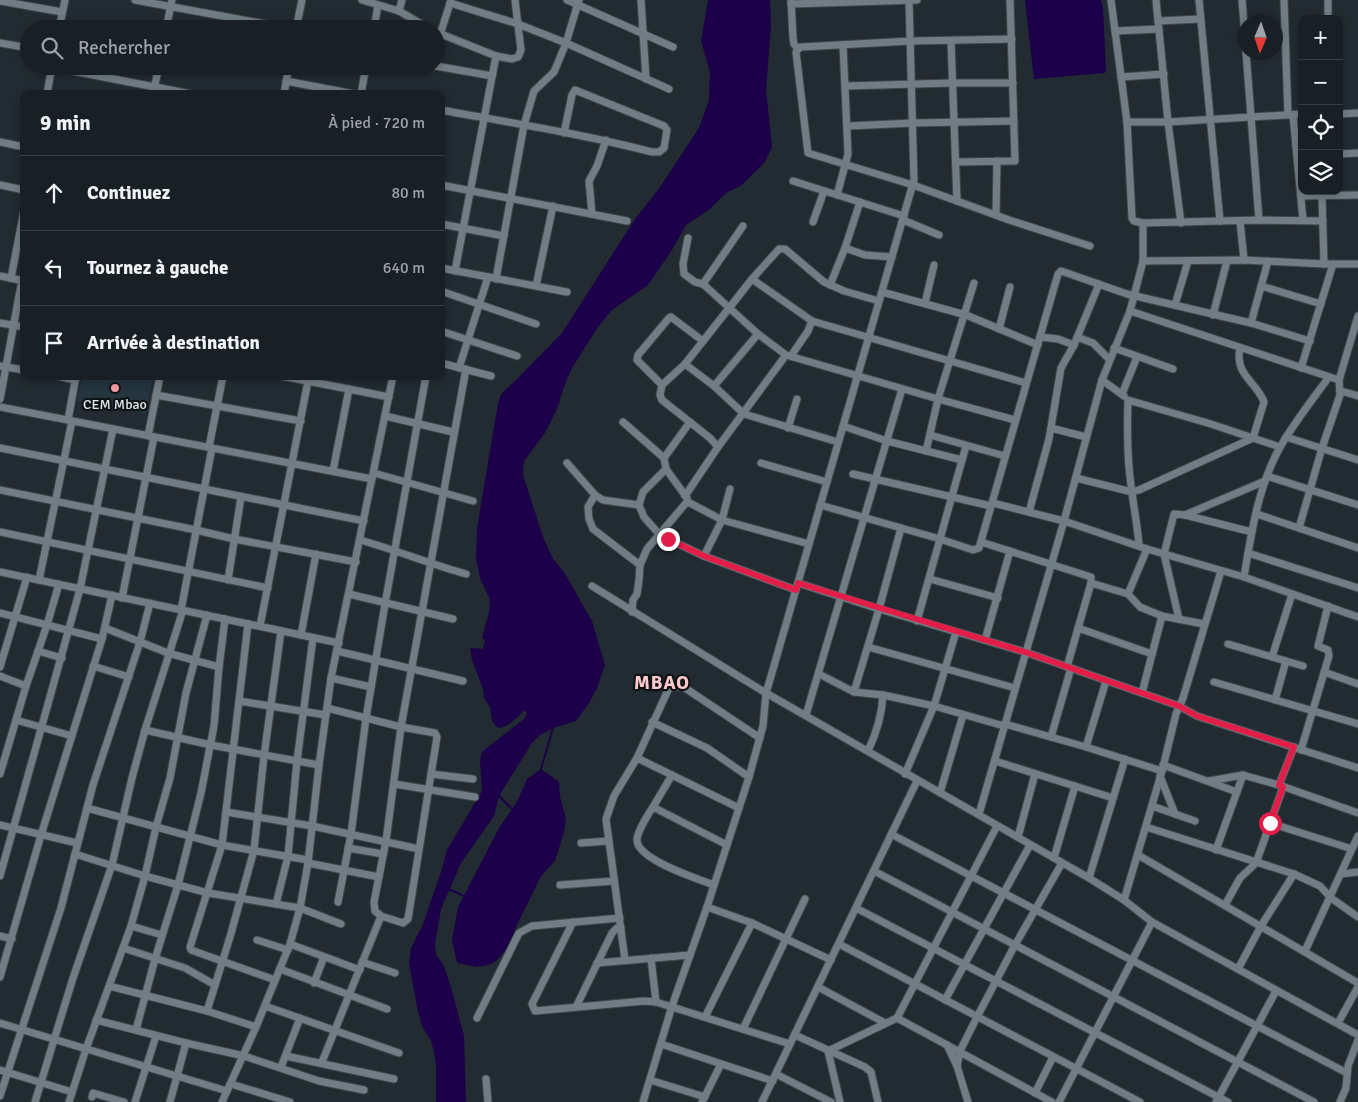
<!DOCTYPE html>
<html lang="fr">
<meta charset="utf-8">
<style>
:root{--surface:#192025;--page:#22282d;--text:#f1f3f6;--muted:#9fa3a7;--line:#373e42}
body{margin:0;font-family:Signika,sans-serif;background:var(--page);color:var(--text)}
.controls{position:absolute;right:15px;top:15px;display:grid;overflow:hidden;border-radius:10px;box-shadow:0 2px 8px #0003}
.controls button{width:45px;height:45px;display:grid;place-items:center;padding:0;border:0;border-bottom:1px solid var(--line);background:var(--surface);color:var(--text);font:25px sans-serif}
.compass{position:absolute;left:1238px;top:15px;width:45px;height:45px;border-radius:50%;background:var(--surface);box-shadow:0 2px 8px #0003;rotate:182deg}
.stop{position:absolute;width:15px;height:15px;margin:-11px;border:4px solid #e11d48;border-radius:50%;background:#fff}
.stop.end{background:#e11d48;border-color:#fff;box-shadow:0 1px 5px #0008}
.list{margin:0;padding:0;list-style:none}
h2{display:flex;justify-content:space-between;align-items:center;height:65px;margin:0;padding:0 20px;font-size:21px}
h2 small{font-size:16px;font-weight:400;color:var(--muted)}
.list li{display:grid;grid-template-columns:32px 1fr auto;gap:15px;align-items:center;box-sizing:border-box;height:75px;padding:0 20px;border-top:1px solid var(--line)}
.list b{display:block;font-size:19px;white-space:nowrap}
.list em{font-size:16px;font-style:normal;color:var(--muted)}
.icon{flex:none;width:28px;height:28px;fill:none;stroke:currentColor;stroke-width:2;stroke-linecap:round;stroke-linejoin:round}
.map{position:relative;flex:none;width:1358px;height:1102px;overflow:hidden}
.search{position:absolute;background:var(--surface);box-shadow:0 2px 8px #0003;left:20px;top:20px;width:425px;height:55px;display:flex;align-items:center;gap:12px;box-sizing:border-box;padding:0 18px;border-radius:28px;color:var(--muted);font-size:19px}
.panel{position:absolute;background:var(--surface);box-shadow:0 2px 8px #0003;left:20px;top:90px;width:425px;height:290px;border-radius:10px}
.map>svg:first-child{display:block}
.built{fill:#24353f}
.water{fill:#1c014a}
.lines{fill:none;stroke-linecap:round;stroke-linejoin:round}
.stream{stroke:#1c014a;stroke-width:2}
.minor-casing{stroke:#3e474c;stroke-width:9}
.minor{stroke:#717d84;stroke-width:7}
.route{stroke:#e11d48;stroke-width:6}
.poi-dot{fill:#f49aa3;stroke:#0e1315;stroke-width:2}
.labels{text-anchor:middle;dominant-baseline:central;stroke-width:4.5;stroke-linejoin:round;paint-order:stroke}
.poi-label{font-size:14px;fill:#e3eaee;stroke:#0e1315}
.district-label{font-size:19px;font-weight:bold;letter-spacing:1px;fill:#fec9cd;stroke:#0e1315}
</style>
<div class="map">
<svg width="1358" height="1102" viewBox="0 0 1358 1102">
<rect width="100%" height="100%" fill="#212b31"/>
<!-- built -->
<path class="built" d="M82,376H153L146,414L77,401Z"/>
<!-- water -->
<g class="water">
<path d="M708,0H770L771,27L766,90L772,147L765,162L741,186L726,193L710,209L686,225L672,250L648,285L612,310L598,327L572,368L565,384L557,409L545,433L524,461L523,475L543,537L553,559L564,572L592,621L605,665L597,688L589,703L576,721L553,728L540,735L532,743L499,796L494,816L461,863L441,909L435,944L436,955L443,964L451,987L464,1036L466,1102H436V1066L434,1051L431,1041L422,1026L417,1007L409,963L411,948L423,924L441,872L447,850L482,791L480,760L482,752L525,718L527,713L524,710C516,719 510,726 498,728L492,721L490,707L484,698L483,689L472,660L470,648L483,649L485,640L482,638L489,612L490,600L480,578L476,558L477,528L498,403L501,394L516,380L562,333L635,219L658,190L699,128L709,100L710,72L701,41Z"/>
<path d="M1025,0H1101L1103,8L1106,72L1104,73L1034,79Z"/>
<path d="M541,769L559,782L560,797L566,818L564,832L555,861L541,876L517,925L510,945L496,961L489,965L476,967L457,963L452,940L458,907L499,828L517,802L527,779Z"/>
</g>
<g class="lines">
<!-- stream -->
<g class="stream">
<path d="M541,769L553,728"/>
<path d="M499,796L512,809"/>
<path d="M449,889L464,896"/>
</g>
<!-- minor casing -->
<g class="minor-casing">
<g id="minor">
<path d="M135,0L293,29"/>
<path d="M362,0L399,11L430,29"/>
<path d="M567,0L673,47"/>
<path d="M641,0L646,79"/>
<path d="M791,0L793,38L794,44L798,49L796,52L808,153L913,185L1012,221L1090,246"/>
<path d="M1111,0L1127,122L1132,218L1134,221L1143,223L1259,220L1323,221"/>
<path d="M1156,0L1168,122L1181,223"/>
<path d="M1199,0L1220,221"/>
<path d="M1242,0L1246,49"/>
<path d="M1284,0L1288,115"/>
<path d="M1328,0V19"/>
<path d="M0,1L62,12"/>
<path d="M450,3L518,24L566,43L669,89"/>
<path d="M791,4L917,0"/>
<path d="M399,11L402,0"/>
<path d="M1158,21L1200,19"/>
<path d="M60,26L75,29"/>
<path d="M59,29L65,0"/>
<path d="M166,29L172,0"/>
<path d="M296,29L302,0"/>
<path d="M374,29L378,5"/>
<path d="M1115,31L1159,29"/>
<path d="M436,32L496,56L512,59L518,57L521,50L515,0"/>
<path d="M440,35L451,0"/>
<path d="M951,41L957,201"/>
<path d="M0,43L29,48"/>
<path d="M798,49L801,47L911,41L1012,39"/>
<path d="M1246,52L1259,220"/>
<path d="M271,66L289,70"/>
<path d="M436,66L492,76"/>
<path d="M52,67L191,94"/>
<path d="M1121,77L1164,74"/>
<path d="M286,81L354,94"/>
<path d="M846,86L952,83H1013"/>
<path d="M47,94L52,66"/>
<path d="M153,94L159,66"/>
<path d="M284,94L289,66"/>
<path d="M361,94L366,66"/>
<path d="M441,110C512,123 583,134 652,152H659L664,148L667,130L664,126L575,90L572,95L564,133"/>
<path d="M1339,114L1358,113"/>
<path d="M1293,115L1303,220"/>
<path d="M1127,122H1168L1302,114"/>
<path d="M848,126L913,123L1014,121"/>
<path d="M0,142L24,147"/>
<path d="M1339,154L1358,153"/>
<path d="M957,162L1015,161L1010,0"/>
<path d="M793,181L904,216"/>
<path d="M0,185L24,190"/>
<path d="M441,185L627,221"/>
<path d="M837,195L848,154L843,45"/>
<path d="M1302,196L1358,195"/>
<path d="M1322,197L1324,264"/>
<path d="M592,214L589,181L597,166L606,140"/>
<path d="M996,215L997,161"/>
<path d="M903,220L939,235"/>
<path d="M1240,221L1244,260"/>
<path d="M813,222L824,191"/>
<path d="M441,224L504,236"/>
<path d="M688,238L683,264L684,274L695,282L703,284L758,334L786,355L938,399L1015,420"/>
<path d="M845,248L865,255L892,257"/>
<path d="M1143,261L1244,260L1324,264H1358"/>
<path d="M441,268L567,292"/>
<path d="M455,271L496,56"/>
<path d="M0,276L24,281"/>
<path d="M11,278L24,211"/>
<path d="M496,279L524,125L534,91L554,72L566,43L579,0"/>
<path d="M752,279L812,321L1026,383"/>
<path d="M703,284L743,226"/>
<path d="M830,285L845,248L860,202"/>
<path d="M536,286L553,206"/>
<path d="M1261,286L1321,304"/>
<path d="M441,291L536,324"/>
<path d="M882,292L966,315L1038,345"/>
<path d="M925,303L934,265"/>
<path d="M1175,305L1188,261"/>
<path d="M1130,311L1339,380L1340,395L1322,448L1299,528"/>
<path d="M1213,315L1227,261"/>
<path d="M0,323L24,327"/>
<path d="M1251,323L1268,261"/>
<path d="M999,329L1010,287"/>
<path d="M441,331L517,356"/>
<path d="M1040,337L1058,339L1074,345"/>
<path d="M1077,337L1093,343L1109,359"/>
<path d="M1114,348L1173,369"/>
<path d="M791,356L808,331L812,321"/>
<path d="M441,363L491,376"/>
<path d="M685,364L714,386L744,414L838,442"/>
<path d="M0,366L24,370"/>
<path d="M459,368L488,277"/>
<path d="M1301,368L1333,264"/>
<path d="M58,376L75,380"/>
<path d="M282,376L389,397"/>
<path d="M1102,380L1124,396"/>
<path d="M1339,380L1358,316"/>
<path d="M662,385L637,360L638,355L669,318L671,317L703,341"/>
<path d="M714,386L758,334"/>
<path d="M1341,391L1358,396"/>
<path d="M1122,394L1137,357"/>
<path d="M156,395L301,421"/>
<path d="M0,399L22,280"/>
<path d="M0,407L372,479"/>
<path d="M385,416L453,432"/>
<path d="M68,420L76,376"/>
<path d="M623,422L664,458"/>
<path d="M843,426L887,441L962,460"/>
<path d="M788,428L797,399"/>
<path d="M1051,428L1086,437"/>
<path d="M930,435L1005,456"/>
<path d="M148,436L160,376"/>
<path d="M1286,437L1358,460"/>
<path d="M209,447L223,376"/>
<path d="M718,447L710,438L662,400L660,395L662,385L685,364L752,279L779,249H785L824,282L844,291L879,301"/>
<path d="M0,448L364,521"/>
<path d="M926,451L938,399L974,283"/>
<path d="M567,463L595,495L603,500L639,505"/>
<path d="M761,463L827,482"/>
<path d="M666,469L643,492L639,505L644,517L659,534L668,539L704,556L796,590"/>
<path d="M333,471L349,389"/>
<path d="M374,473L473,501"/>
<path d="M853,474L991,506"/>
<path d="M1267,476L1358,505"/>
<path d="M1076,478L1132,492L1139,490L1253,438L1264,402C1257,382 1234,375 1240,348"/>
<path d="M0,490L196,530L234,539L356,562"/>
<path d="M595,495L588,507L589,519L593,529L640,565"/>
<path d="M685,496L718,447L786,355"/>
<path d="M687,498L666,469L664,458L690,422"/>
<path d="M993,503L1064,521L1147,549L1244,577L1358,617"/>
<path d="M820,505L940,539L973,550L979,548L1058,274L1061,271L1127,294L1251,323L1310,341"/>
<path d="M1029,512L1049,439L1061,368L1074,345L1099,284"/>
<path d="M1257,514L1358,548"/>
<path d="M1185,515L1265,481"/>
<path d="M0,532L268,588"/>
<path d="M360,540C396,550 430,564 466,574"/>
<path d="M981,542L1091,577V583L1067,667"/>
<path d="M1139,546C1138,528 1134,510 1132,492C1127,463 1127,430 1128,400L1211,424L1280,447"/>
<path d="M1147,549L1128,594L1140,607L1162,616L1204,624"/>
<path d="M1248,553L1358,588"/>
<path d="M704,556L722,520L730,489"/>
<path d="M0,572L339,643"/>
<path d="M1244,577C1251,535 1258,487 1279,449C1293,424 1312,400 1329,377"/>
<path d="M930,579L998,598"/>
<path d="M39,580L72,421"/>
<path d="M228,580L241,497"/>
<path d="M798,583L879,609L1025,652L1179,706L1197,716L1358,768"/>
<path d="M1091,583L1128,594"/>
<path d="M592,586L766,693L1089,878L1124,900L1152,922L1358,1035"/>
<path d="M349,594L453,619"/>
<path d="M122,598L154,437"/>
<path d="M181,610L212,448"/>
<path d="M632,612L633,600L637,594L639,580L640,565L647,549L686,503H690L722,520L809,544"/>
<path d="M0,613L102,639"/>
<path d="M1179,619L1164,554L1174,514L1185,515L1252,532"/>
<path d="M917,621L966,446"/>
<path d="M248,624L222,845L190,947L191,950L275,980"/>
<path d="M260,626L309,376"/>
<path d="M105,628L168,653L219,667"/>
<path d="M1078,628L1152,654"/>
<path d="M301,635L316,554"/>
<path d="M985,640L1010,551"/>
<path d="M1228,644L1303,666"/>
<path d="M868,647L1015,688"/>
<path d="M38,651L62,658"/>
<path d="M337,651L463,681"/>
<path d="M1272,657L1292,594"/>
<path d="M93,666L129,677"/>
<path d="M0,667L27,577"/>
<path d="M1324,672L1358,684"/>
<path d="M819,674L854,692L883,695L934,706L1004,726"/>
<path d="M0,676L26,686"/>
<path d="M331,678L371,687"/>
<path d="M1214,682L1358,724"/>
<path d="M854,692L879,609L901,528"/>
<path d="M1142,693L1162,616"/>
<path d="M1275,700L1286,661"/>
<path d="M239,701L326,715"/>
<path d="M327,708L401,727L435,733L437,737L408,919L403,923L381,916"/>
<path d="M806,715L902,389"/>
<path d="M16,720L72,736"/>
<path d="M652,722L707,748L749,777"/>
<path d="M1005,724L1086,747L1162,771"/>
<path d="M145,730L211,745L319,765"/>
<path d="M1051,737L1071,668"/>
<path d="M1086,747L1106,681"/>
<path d="M1301,750L1329,656L1328,650L1318,646L1328,606"/>
<path d="M868,751C876,734 882,715 883,695"/>
<path d="M637,758L739,808"/>
<path d="M995,761L1113,798"/>
<path d="M1163,765L1237,792"/>
<path d="M0,774L26,686L47,625L59,584"/>
<path d="M431,774L473,779"/>
<path d="M905,774L934,706L956,632"/>
<path d="M1160,776L1175,814"/>
<path d="M1209,781L1243,775L1279,785L1358,813"/>
<path d="M394,784L475,797"/>
<path d="M1279,785L1294,747"/>
<path d="M940,793L963,715"/>
<path d="M1152,806L1195,821"/>
<path d="M653,807L672,775"/>
<path d="M87,808L222,845L308,860"/>
<path d="M226,812L312,826L419,849"/>
<path d="M979,814L1064,521L1102,380L1130,311L1134,296L1143,261V223"/>
<path d="M1270,823L1352,849"/>
<path d="M0,825L77,843"/>
<path d="M1146,827L1294,874L1320,886L1331,898L1358,917"/>
<path d="M891,834L1347,1073"/>
<path d="M1018,837L1035,774"/>
<path d="M581,843L608,841"/>
<path d="M348,848L383,854"/>
<path d="M1216,850L1243,775"/>
<path d="M75,854L145,876L208,893L300,908L341,924"/>
<path d="M1138,855L1358,983"/>
<path d="M1054,858L1075,786"/>
<path d="M308,863L379,877"/>
<path d="M874,871L1314,1102"/>
<path d="M1341,874L1358,872"/>
<path d="M0,876L80,589L113,429"/>
<path d="M1089,878L1125,759"/>
<path d="M560,885L614,881"/>
<path d="M714,885C698,879 635,859 637,839C638,831 648,814 653,807L727,845"/>
<path d="M1124,900L1162,771L1176,714L1183,698L1221,571"/>
<path d="M338,902L351,834L366,718L385,604L426,376"/>
<path d="M276,904L288,856L297,761L313,638"/>
<path d="M1225,905L1240,878L1256,863L1283,787"/>
<path d="M707,907L752,923L831,960"/>
<path d="M856,908L1228,1102"/>
<path d="M573,922L532,1004L535,1011L644,1001L656,1002L790,1044"/>
<path d="M131,926L162,935"/>
<path d="M0,936L12,939"/>
<path d="M257,940L288,950"/>
<path d="M290,944L360,970"/>
<path d="M839,944L1140,1102"/>
<path d="M123,948L185,968L215,985"/>
<path d="M1305,951L1358,836"/>
<path d="M651,958L656,1002"/>
<path d="M625,960L606,819L614,796L637,758L669,688L682,686L760,738"/>
<path d="M362,962L395,973"/>
<path d="M597,963L690,955"/>
<path d="M280,969L387,1009"/>
<path d="M1238,969L1261,926L1294,874"/>
<path d="M0,977L41,835L102,639L112,595"/>
<path d="M314,983L324,957"/>
<path d="M109,986L207,1011L256,1027"/>
<path d="M818,987L885,1023"/>
<path d="M945,1000L1030,845"/>
<path d="M265,1006L399,1053"/>
<path d="M576,1007L612,933L617,928H621"/>
<path d="M207,1011L230,937L254,850L264,756L281,631"/>
<path d="M705,1017L752,923"/>
<path d="M477,1018L519,933L532,926L620,918"/>
<path d="M897,1018L997,826"/>
<path d="M96,1020L186,1043L244,1056L319,1081L364,1090"/>
<path d="M0,1023L227,1091"/>
<path d="M1338,1023L1358,987"/>
<path d="M743,1029L805,899"/>
<path d="M136,1030L155,959L178,885L201,793L214,726L219,667L225,619"/>
<path d="M795,1035L865,1067L871,1072L878,1102"/>
<path d="M661,1044L773,1081"/>
<path d="M947,1045L957,1066"/>
<path d="M828,1051L897,1018L1052,1102"/>
<path d="M828,1051L840,1102"/>
<path d="M286,1056L394,1079"/>
<path d="M322,1062L381,916L375,911L374,902L386,841L401,727L466,369"/>
<path d="M281,1067L300,1018"/>
<path d="M0,1070L72,1092"/>
<path d="M776,1074L831,1102"/>
<path d="M486,1079L488,1102"/>
<path d="M650,1080L705,1097"/>
<path d="M231,1084L290,1102"/>
<path d="M1035,1093L1053,1057"/>
<path d="M0,1096L61,908L93,785L140,642L150,603"/>
<path d="M92,1097L93,1093L124,1102"/>
<path d="M35,1102L73,978L112,865L132,778L145,730L183,610"/>
<path d="M69,1102L86,1049L131,926L145,876L156,827L170,778L186,693L207,615"/>
<path d="M135,1102L156,1036"/>
<path d="M170,1102L186,1043"/>
<path d="M222,1102L256,1027L290,944L300,908L308,863L319,765L331,678L393,376"/>
<path d="M643,1102L672,1006L707,907L749,777L763,726L766,693L769,683L914,180L909,0"/>
<path d="M702,1102L721,1064"/>
<path d="M762,1102L917,781"/>
<path d="M968,1102L957,1066L960,1051L977,1017L1015,945L1062,863"/>
<path d="M1059,1102L1152,922"/>
<path d="M1216,1102L1276,991"/>
<path d="M1340,1102L1346,1088L1348,1066L1358,1040"/>
</g>
</g>
<!-- minor -->
<use href="#minor" class="minor"/>
</g>
<g class="lines">
<!-- route -->
<path class="route" d="M668,539L704,556L796,590L798,583L1025,652L1179,706L1197,716L1294,747L1279,785L1283,787L1270,823"/>
</g>
<!-- markers -->
<circle class="poi-dot" cx="115" cy="388" r="5"/>
<g class="labels">
<!-- poi labels -->
<g class="poi-label">
<text x="115" y="404">CEM Mbao</text>
</g>
<!-- district labels -->
<g class="district-label">
<text x="662" y="683">MBAO</text>
</g>
</g>
</svg>
<div class="controls">
<button>+</button>
<button>−</button>
<button><svg class="icon" aria-label="locate" viewBox="0 0 24 24"><circle cx="12" cy="12" r="6"/><path d="M12 2v4M12 18v4M2 12h4M18 12h4"/></svg></button>
<button><svg class="icon" aria-label="layers" viewBox="0 0 24 24"><path d="M12 4l9 5-9 5-9-5zM3 14l9 5 9-5"/></svg></button>
</div>
<svg class="compass" viewBox="-18 -18 36 36"><path d="M0-13l5 13h-10z" fill="#e53935"/><path d="M0 13l5-13h-10z" fill="#9fa3a7"/></svg>
<div class="stop" style="left:1270px;top:823px"></div>
<div class="stop end" style="left:668px;top:539px"></div>
<div class="search"><svg class="icon" aria-label="search" viewBox="0 0 24 24"><circle cx="10" cy="10" r="6"/><path d="M15 15l6 6"/></svg>Rechercher</div>
<section class="panel">
<h2>9 min<small>À pied · 720 m</small></h2>
<ul class="list">
<li><svg class="icon" aria-label="ahead" viewBox="0 0 24 24"><path d="M12 20V5M6 11l6-6 6 6"/></svg><div><b>Continuez</b></div><em>80 m</em></li>
<li><svg class="icon" aria-label="left" viewBox="0 0 24 24"><path d="M17 20v-9H6M10 6l-5 5 5 5"/></svg><div><b>Tournez à gauche</b></div><em>640 m</em></li>
<li><svg class="icon" aria-label="arrive" viewBox="0 0 24 24"><path d="M6 21V4h12l-3 4 3 4H6"/></svg><div><b>Arrivée à destination</b></div></li>
</ul>
</section>
</div>
